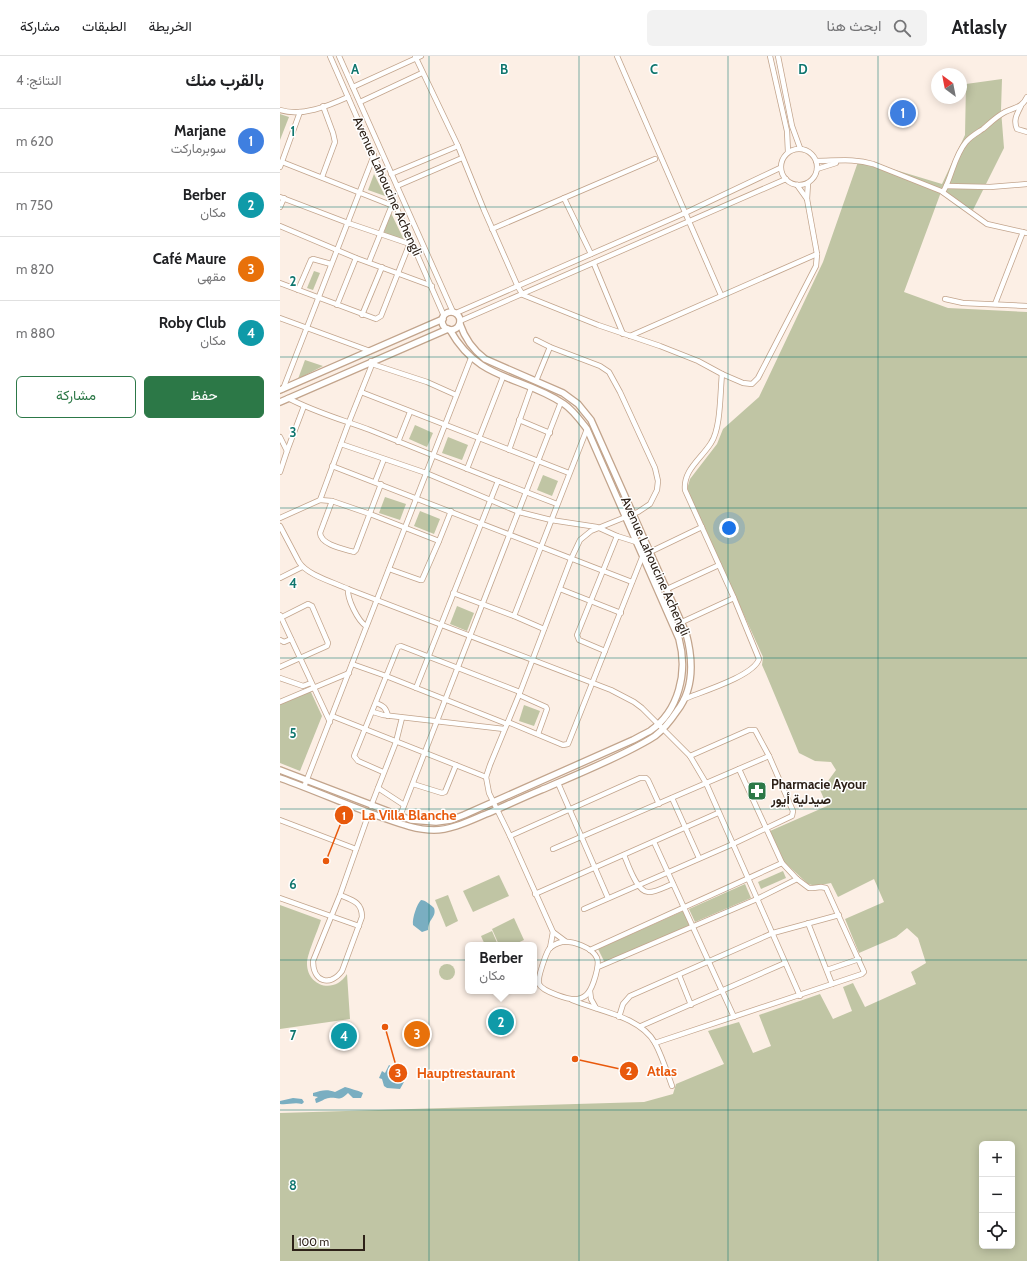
<!DOCTYPE html>
<html lang="ar">
<meta charset="utf-8">
<style>
:root{--surface:#fff;--page:#f2f2f2;--text:#202124;--muted:#757577;--line:#e0e0e0;--accent:#2c7847}
body{margin:0;font-family:Cabin,Vazirmatn,sans-serif;background:var(--page);color:var(--text);direction:rtl}
.controls{position:absolute;right:12px;bottom:12px;display:grid;overflow:hidden;border-radius:6px;box-shadow:0 2px 10px #0003}
.controls button{width:36px;height:36px;display:grid;place-items:center;padding:0;border:0;border-bottom:1px solid var(--line);background:var(--surface);color:var(--text);font:20px sans-serif}
.compass{position:absolute;left:651px;top:12px;width:36px;height:36px;border-radius:50%;background:var(--surface);box-shadow:0 2px 10px #0003;rotate:328deg}
.scale{position:absolute;left:12px;bottom:10px;width:73px;box-sizing:border-box;padding-left:4px;border:2px solid #2d2118;border-top:0;font-size:11px;line-height:14px;white-space:nowrap;color:#2d2118;-webkit-text-stroke:3px #fff;paint-order:stroke}
.you{position:absolute;left:449px;top:472px;width:14px;height:14px;margin:-10px;border:3px solid #fff;border-radius:50%;background:#1a73e8;box-shadow:0 0 0 6px #1a73e833}
.badge{display:grid;place-items:center;width:26px;height:26px;border-radius:50%;background:var(--accent);color:#fff;font-size:13px;font-weight:700}
.pin{position:absolute;translate:-50% -50%;border:2px solid #fff;box-shadow:0 1px 4px #0006}
.popup{position:absolute;left:185px;top:886px;width:72px;height:52px;box-sizing:border-box;display:grid;place-content:center;border-radius:6px;background:var(--surface);filter:drop-shadow(0 1px 3px #0005);font-size:13px;white-space:nowrap;color:var(--muted)}
.popup b{font-size:15px;color:var(--text)}
.popup::after{content:'';position:absolute;left:50%;top:100%;margin-left:-8px;border:8px solid transparent;border-top-color:var(--surface)}
.list{margin:0;padding:0;list-style:none}
h2{display:flex;justify-content:space-between;align-items:center;height:52px;margin:0;padding:0 16px;font-size:17px}
h2 small{font-size:13px;font-weight:400;color:var(--muted)}
.list li{display:grid;grid-template-columns:26px 1fr auto;gap:12px;align-items:center;box-sizing:border-box;height:64px;padding:0 16px;border-top:1px solid var(--line)}
.list b{display:block;font-size:15px;white-space:nowrap}
.list p{margin:0;font-size:13px;white-space:nowrap;color:var(--muted)}
.list em{font-size:13px;font-style:normal;color:var(--muted)}
.actions{display:flex;gap:8px;padding:12px 16px}
.actions a{flex:1;padding:9px 0;border:1px solid var(--accent);border-radius:6px;text-align:center;font-size:14px;color:var(--accent)}
.actions .main{background:var(--accent);color:#fff}
.icon{flex:none;width:22px;height:22px;fill:none;stroke:currentColor;stroke-width:2;stroke-linecap:round;stroke-linejoin:round}
.map{position:relative;flex:none;width:747px;height:1205px;overflow:hidden;direction:ltr}
header{display:flex;align-items:center;gap:24px;box-sizing:border-box;height:56px;padding:0 20px;background:var(--surface);border-bottom:1px solid var(--line)}
header strong{font-size:19px}
nav{display:flex;gap:22px;margin-inline-start:auto;font-size:14px}
.search{width:280px;height:36px;background:var(--page);display:flex;align-items:center;gap:10px;box-sizing:border-box;padding:0 14px;border-radius:6px;color:var(--muted);font-size:15px}
main{display:flex}
aside{flex:1;background:var(--surface)}
.map>svg:first-child{display:block}
.green{fill:#c0c5a4;fill-rule:evenodd}
.water{fill:#7aaec1}
.lines{fill:none;stroke-linecap:round;stroke-linejoin:round}
.minor-casing{stroke:#c2a48c;stroke-width:6}
.tertiary-casing{stroke:#c2a48c;stroke-width:8}
.minor{stroke:#fff;stroke-width:4.5}
.tertiary{stroke:#fff;stroke-width:5.5}
.grid{fill:none;stroke:#0f766e;stroke-width:1;stroke-opacity:0.55}
.labels{text-anchor:middle;dominant-baseline:central;stroke-width:3;stroke-linejoin:round;paint-order:stroke}
.street-label{font-size:13px;fill:#2d2118;stroke:#fff}
.poi-label{font-size:13px;font-weight:bold;fill:#2d2118;stroke:#fff;text-anchor:start}
.grid-label{font-size:13px;text-anchor:middle;font-weight:bold;fill:#0f766e;stroke:#fff;stroke-width:3;stroke-linejoin:round;paint-order:stroke}
.leader{fill:none;stroke:#e8590c;stroke-width:1.5}
.callout-dot{fill:#e8590c;stroke:#fff;stroke-width:1.5}
.mark-label{font-size:12px;text-anchor:middle;font-weight:bold;fill:#fff}
.callout-label{font-size:14px;text-anchor:middle;font-weight:bold;fill:#e8590c;stroke:#fff;stroke-width:3;stroke-linejoin:round;paint-order:stroke}
</style>
<header>
<strong>Atlasly</strong>
<div class="search"><svg class="icon" aria-label="search" viewBox="0 0 24 24"><circle cx="10" cy="10" r="6"/><path d="M15 15l6 6"/></svg>ابحث هنا</div>
<nav><a>الخريطة</a><a>الطبقات</a><a>مشاركة</a></nav>
</header>
<main>
<div class="map">
<svg width="747" height="1205" viewBox="0 0 747 1205">
<rect width="100%" height="100%" fill="#fcefe5"/>
<!-- green -->
<g class="green">
<path d="M722,23L721,54L724,92L693,154L661,136L624,236L668,252L747,256V1205H0V1057L364,1046L393,1038L396,1028L444,1008L428,975L459,966L473,997L491,990L479,959L540,938L553,963L572,955L563,931L573,927L585,951L636,928L631,916L646,907L638,882L627,872L616,881L579,897L565,863L604,846L594,823L558,841L551,827L536,830L528,828L502,804L490,775L547,750L538,729L548,725L556,714L551,706L535,705L519,697L486,618L482,609L483,601L407,433L410,423L437,388L443,373L479,341L543,206L579,103L662,128L685,79L686,28ZM702,1088H732V1190H702Z"/>
<path d="M0,58L9,61L0,84Z"/>
<path d="M94,118L105,140L88,134Z"/>
<path d="M111,157L125,186L103,179Z"/>
<path d="M34,215L40,217L33,234L27,232Z"/>
<path d="M25,304L43,310L18,323Z"/>
<path d="M135,369L153,377L147,391L129,383Z"/>
<path d="M168,381L188,389L182,404L162,397Z"/>
<path d="M263,419L278,425L272,440L257,434Z"/>
<path d="M105,441L126,448L120,464L99,457Z"/>
<path d="M140,455L160,463L154,478L134,470Z"/>
<path d="M177,550L194,557L187,575L170,568Z"/>
<path d="M30,634L42,660L20,715L0,707V648Z"/>
<path d="M244,649L260,655L254,670L239,665Z"/>
<path d="M503,815L506,822L481,833L478,826Z"/>
<path d="M219,819L229,840L193,856L183,835Z"/>
<path d="M465,828L471,842L415,866L409,853Z"/>
<path d="M168,839L178,865L166,871L155,844Z"/>
<path d="M0,849L41,864C38,874 28,896 27,906C26,930 54,939 67,918L70,963L0,973Z"/>
<path d="M403,855L410,869L325,907L318,893Z"/>
<path d="M234,862L244,884L233,889H219L212,873Z"/>
<path d="M212,875L218,889H205L201,880Z"/>
<circle cx="167" cy="916" r="8"/>
</g>
<!-- water -->
<g class="water">
<path d="M141,844C145,844 151,849 154,852C157,861 148,863 148,874L142,876L133,869C132,862 137,848 141,844Z"/>
<path d="M109,1009L114,1012L119,1011V1015L124,1017L121,1024L124,1026L120,1033L107,1032L104,1030L102,1023L99,1022L102,1015L105,1017Z"/>
<path d="M65,1031C71,1033 77,1034 83,1037L81,1042H73L68,1037C59,1046 58,1041 49,1042C45,1042 41,1046 36,1047L35,1043L38,1041L33,1040V1037C42,1034 47,1033 55,1036Z"/>
<path d="M13,1042L22,1043L24,1046L22,1048C14,1046 8,1049 0,1048V1045Z"/>
</g>
<g class="lines">
<!-- minor casing -->
<g class="minor-casing">
<g id="minor">
<path d="M50,0L164,260"/>
<path d="M59,0L173,256"/>
<path d="M135,0L178,90L204,154L238,231L243,239L318,269L380,290L418,305L442,318L463,327L472,328L478,322L536,210L537,198L527,143L528,127"/>
<path d="M337,0L441,239"/>
<path d="M490,0L507,75L508,96"/>
<path d="M498,0L512,70L520,92"/>
<path d="M73,31L141,0"/>
<path d="M80,46L142,17"/>
<path d="M741,50C737,58 733,64 737,73L747,76"/>
<path d="M0,54C22,61 48,50 68,41"/>
<circle cx="519" cy="111" r="18"/>
<path d="M536,105C556,105 574,102 593,108L661,135L707,168L747,177"/>
<path d="M2,106L116,151"/>
<path d="M0,111L20,56"/>
<path d="M537,113L556,107"/>
<path d="M111,118L178,90"/>
<path d="M42,121L55,86L53,77L43,50"/>
<path d="M517,129L527,143"/>
<path d="M117,130L182,102"/>
<path d="M666,130L710,131L747,128"/>
<path d="M663,136C672,121 674,100 686,86C691,80 697,77 703,73C710,67 717,60 725,56C735,51 742,52 747,41"/>
<path d="M0,141L68,167L130,188"/>
<path d="M284,142L311,198"/>
<path d="M0,151L4,142"/>
<path d="M0,170L76,202L152,230"/>
<path d="M212,173L375,103"/>
<path d="M89,206L112,149"/>
<path d="M314,208L343,278"/>
<path d="M0,227L96,263L101,260L131,184"/>
<path d="M18,234L31,204L33,203L51,208"/>
<path d="M665,243L683,247L747,250"/>
<path d="M715,248L743,176"/>
<path d="M57,249L76,202"/>
<path d="M176,257L405,157L500,112"/>
<path d="M82,259L102,211"/>
<path d="M0,262L90,295"/>
<path d="M180,265L506,123"/>
<path d="M350,280L537,198"/>
<path d="M256,284L270,291L320,310L329,316L340,336L375,412L378,425L377,434L370,448L358,456L311,475L300,484L291,503L239,639L210,709L206,721L209,737L230,780L273,876L285,885"/>
<path d="M92,308L147,326L176,339"/>
<path d="M256,325L270,291"/>
<path d="M3,333L94,99"/>
<path d="M81,336L289,417"/>
<path d="M8,342C34,356 63,364 90,374C152,399 214,424 277,448"/>
<path d="M239,364L270,377"/>
<path d="M0,381L7,395"/>
<path d="M118,386L130,356"/>
<path d="M61,388L146,417L239,456L271,464L317,471L337,480L356,486"/>
<path d="M229,394L251,332"/>
<path d="M52,410L352,526"/>
<path d="M187,413L223,321"/>
<path d="M0,416L7,395L24,350"/>
<path d="M95,426L104,403"/>
<path d="M40,444L52,445L90,458L159,485L171,455"/>
<path d="M52,445L40,477C41,489 64,493 74,496L76,494L101,428"/>
<path d="M0,462L40,444L69,366L91,311V305"/>
<path d="M0,470L19,506C27,519 53,526 68,533L331,634L354,646L362,652L410,700L426,727L520,940"/>
<path d="M370,496L422,471"/>
<path d="M109,513L140,524H142L159,485"/>
<path d="M0,522L22,511"/>
<path d="M68,533C67,543 78,565 86,570"/>
<path d="M280,533L341,557"/>
<path d="M387,533L439,509"/>
<path d="M173,537L234,560"/>
<path d="M0,559L50,666"/>
<path d="M0,562L28,548L32,550L48,587L47,590L0,611"/>
<path d="M402,566L454,542"/>
<path d="M264,573L234,560L307,373"/>
<path d="M0,584L4,586L11,583"/>
<path d="M325,595L299,584L297,579L337,480"/>
<path d="M72,608L106,620L227,668"/>
<path d="M0,622L23,630L31,627"/>
<path d="M136,632L218,425"/>
<path d="M239,639L266,651L267,653L258,678"/>
<path d="M404,643C421,636 474,620 479,603L454,542L405,434C403,414 421,403 431,387C441,372 440,337 442,318"/>
<path d="M0,646L69,617"/>
<path d="M96,647C104,650 106,652 108,660"/>
<path d="M93,656L103,659L224,673"/>
<path d="M52,660L206,721"/>
<path d="M228,666L283,689L288,688L363,499"/>
<path d="M103,716L78,705L74,700L118,591L121,590L240,636"/>
<path d="M278,727L328,842"/>
<path d="M133,728L162,737L165,736L176,709"/>
<path d="M24,731L191,302"/>
<path d="M98,732L116,686L122,662"/>
<path d="M392,742L419,802"/>
<path d="M91,750L98,732L124,749"/>
<path d="M120,760L281,346"/>
<path d="M0,764L76,793"/>
<path d="M230,780L360,722H366L368,724L379,748"/>
<path d="M374,786L454,961"/>
<path d="M273,793L489,700"/>
<path d="M344,799C348,808 357,837 369,836C377,836 386,830 393,828"/>
<path d="M255,838L438,757"/>
<path d="M60,839C72,844 82,846 82,861L62,915C50,931 33,926 33,905L60,839L89,757"/>
<path d="M0,842L79,870"/>
<path d="M304,853L453,788L512,760L513,755L489,700L475,674H469L410,700"/>
<path d="M528,867L552,928"/>
<path d="M282,886C293,885 312,891 317,902C320,909 313,931 308,937C306,940 302,942 298,943C290,945 262,935 259,928C257,922 266,898 269,893C273,889 277,887 282,886Z"/>
<path d="M270,892L273,876"/>
<path d="M310,894L502,807"/>
<path d="M318,911L477,843L517,823"/>
<path d="M547,914L579,903"/>
<path d="M399,919L411,949"/>
<path d="M310,935L311,943L316,952"/>
<path d="M292,944C318,955 360,960 375,987C382,1000 387,1016 392,1030"/>
<path d="M339,961L343,948L350,940L493,877L559,859"/>
<path d="M361,970L505,907"/>
<path d="M375,987L582,918L584,916L546,832L541,831L533,832H529L517,823L502,807L459,713"/>
</g>
</g>
<!-- tertiary casing -->
<g class="tertiary-casing">
<g id="tertiary">
<circle cx="171" cy="265" r="9"/>
<path d="M0,334L163,263"/>
<path d="M0,346L168,273"/>
<path d="M0,714L131,764L156,766L171,764L184,759L353,684C359,681 364,678 370,675C399,655 408,616 399,583L307,373C300,364 293,354 284,348C241,319 199,326 170,274"/>
<path d="M0,722C34,734 67,749 101,761C118,767 136,774 154,774C173,774 193,763 211,756C227,749 244,741 261,734C289,722 318,710 346,696C356,691 366,686 375,680C384,673 391,664 397,655C414,633 413,603 406,577L311,364L298,348L283,337L205,303C192,293 185,283 180,268"/>
</g>
</g>
<!-- minor -->
<use href="#minor" class="minor"/>
<!-- tertiary -->
<use href="#tertiary" class="tertiary"/>
</g>
<!-- grid -->
<path class="grid" d="M149,0V1205M299,0V1205M448,0V1205M598,0V1205M0,151H747M0,301H747M0,452H747M0,602H747M0,753H747M0,904H747M0,1054H747"/>
<!-- icons -->
<defs>
<g id="pharmacy-square" transform="scale(1)"><rect x="-9" y="-9" width="18" height="18" rx="4" fill="#2c7847" stroke="#fff"/><path d="M-2-6h4v4h4v4h-4v4h-4v-4h-4v-4h4Z" fill="#fff"/></g>
</defs>
<g fill-rule="evenodd">
<use href="#pharmacy-square" x="477" y="735"/>
</g>
<g class="labels">
<!-- street labels -->
<g class="street-label">
<text transform="translate(108 130) rotate(66)">Avenue Lahoucine Achengli</text>
<text transform="translate(376 510) rotate(66)">Avenue Lahoucine Achengli</text>
</g>
<!-- poi labels -->
<g class="poi-label">
<text x="491" y="728">Pharmacie Ayour<tspan x="491" dy="15">صيدلية أيور</tspan></text>
</g>
</g>
<g class="grid-label">
<text x="75" y="18">A</text>
<text x="224" y="18">B</text>
<text x="374" y="18">C</text>
<text x="523" y="18">D</text>
<text x="13" y="80">1</text>
<text x="13" y="230">2</text>
<text x="13" y="381">3</text>
<text x="13" y="532">4</text>
<text x="13" y="682">5</text>
<text x="13" y="833">6</text>
<text x="13" y="984">7</text>
<text x="13" y="1134">8</text>
</g>
<!-- callouts -->
<path class="leader" d="M46 805L64 759M295 1003L349 1015M105 971L118 1017"/>
<g class="callout-dot">
<circle cx="46" cy="805" r="4"/>
<circle cx="295" cy="1003" r="4"/>
<circle cx="105" cy="971" r="4"/>
<circle cx="64" cy="759" r="10"/>
<circle cx="349" cy="1015" r="10"/>
<circle cx="118" cy="1017" r="10"/>
</g>
<g class="mark-label">
<text x="64" y="764">1</text>
<text x="349" y="1019">2</text>
<text x="118" y="1021">3</text>
</g>
<g class="callout-label">
<text x="129" y="764">La Villa Blanche</text>
<text x="382" y="1020">Atlas</text>
<text x="186" y="1022">Hauptrestaurant</text>
</g>
</svg>
<div class="controls">
<button>+</button>
<button>−</button>
<button><svg class="icon" aria-label="locate" viewBox="0 0 24 24"><circle cx="12" cy="12" r="6"/><path d="M12 2v4M12 18v4M2 12h4M18 12h4"/></svg></button>
</div>
<svg class="compass" viewBox="-18 -18 36 36"><path d="M0-13l5 13h-10z" fill="#e53935"/><path d="M0 13l5-13h-10z" fill="#757577"/></svg>
<div class="scale">100 m</div>
<div class="you"></div>
<div class="pin badge" style="left:623px;top:57px;background:#3f7fe0">1</div>
<div class="pin badge" style="left:221px;top:966px;background:#0f9aa8">2</div>
<div class="popup"><b>Berber</b>مكان</div>
<div class="pin badge" style="left:137px;top:978px;background:#e8710a">3</div>
<div class="pin badge" style="left:64px;top:980px;background:#0f9aa8">4</div>
</div>
<aside>
<h2>بالقرب منك<small>النتائج: 4</small></h2>
<ul class="list">
<li><span class="badge" style="background:#3f7fe0">1</span><div><b>Marjane</b><p>سوبرماركت</p></div><em>620 m</em></li>
<li><span class="badge" style="background:#0f9aa8">2</span><div><b>Berber</b><p>مكان</p></div><em>750 m</em></li>
<li><span class="badge" style="background:#e8710a">3</span><div><b>Café Maure</b><p>مقهى</p></div><em>820 m</em></li>
<li><span class="badge" style="background:#0f9aa8">4</span><div><b>Roby Club</b><p>مكان</p></div><em>880 m</em></li>
</ul>
<div class="actions"><a class="main">حفظ</a><a>مشاركة</a></div>
</aside>
</main>
